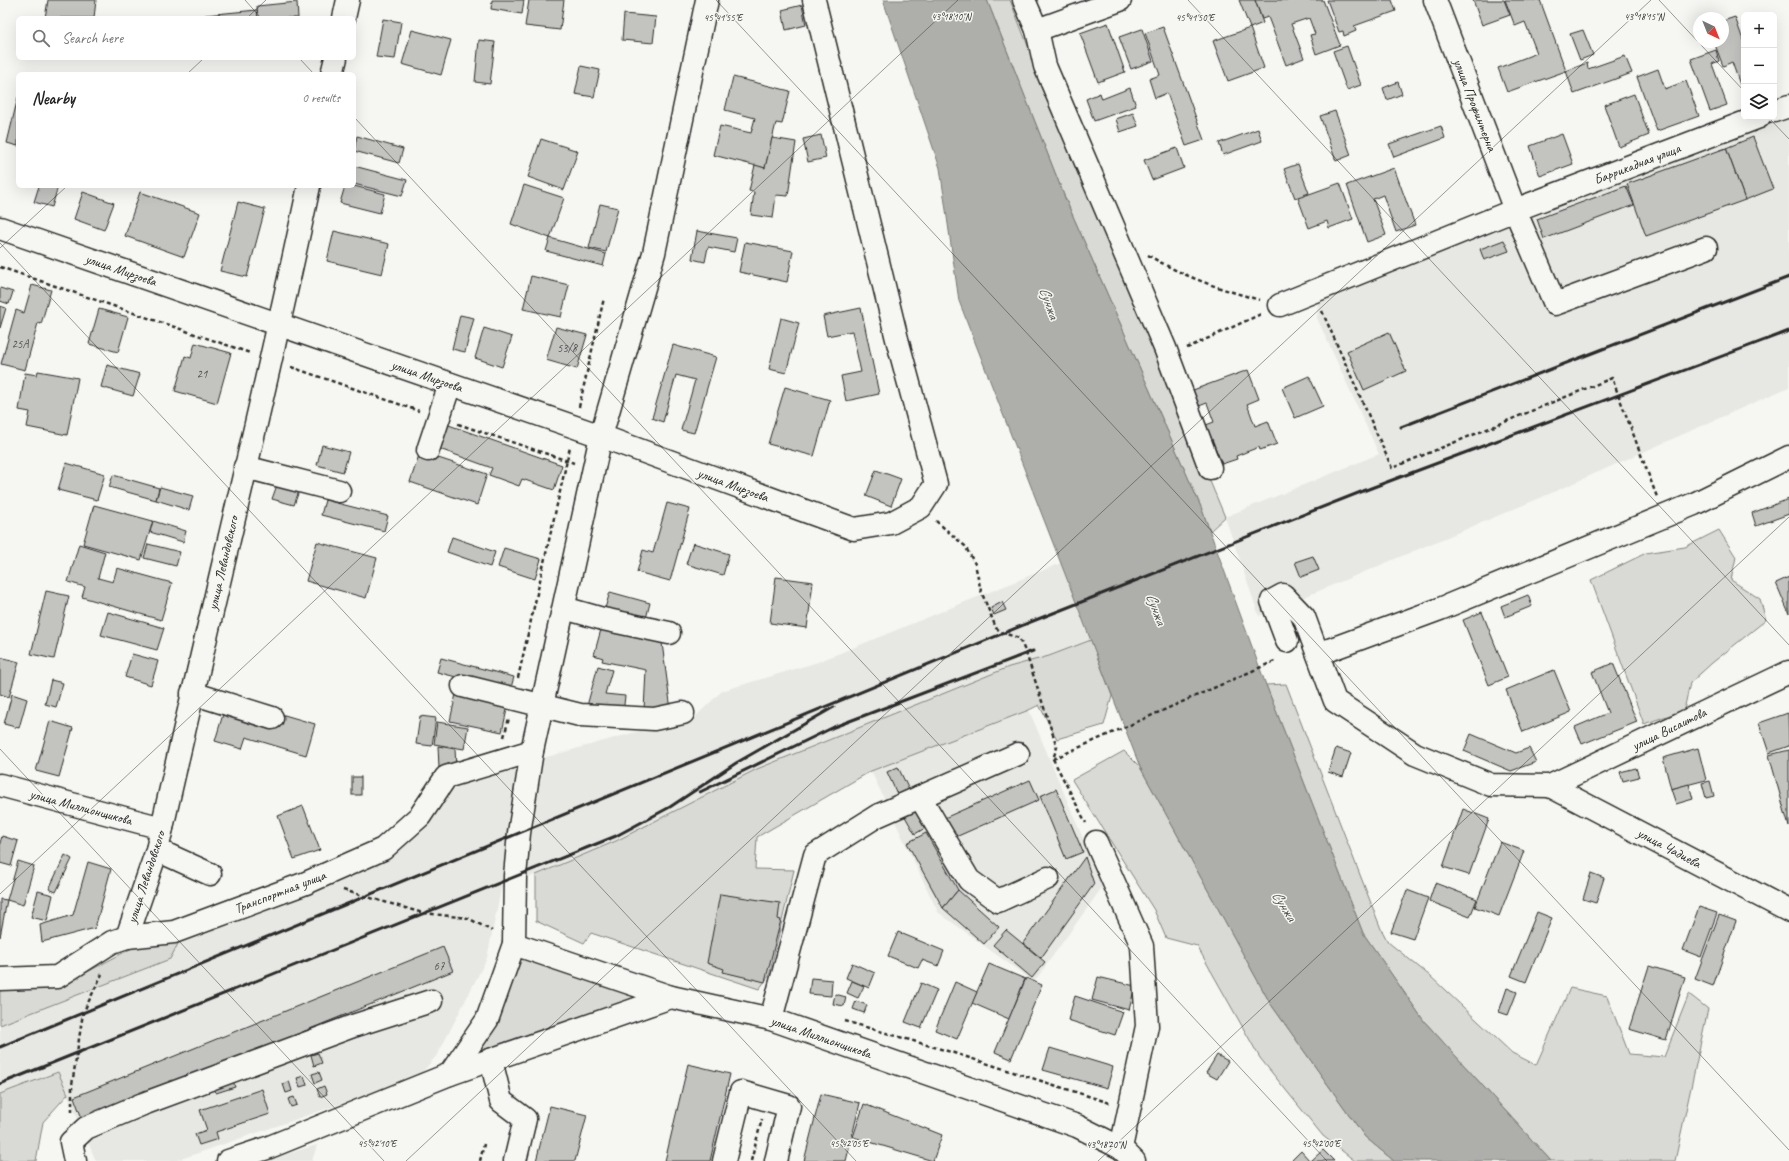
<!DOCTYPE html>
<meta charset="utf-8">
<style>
:root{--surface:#fff;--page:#f6f6f6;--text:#222;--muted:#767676;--line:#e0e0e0}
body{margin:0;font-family:Caveat,sans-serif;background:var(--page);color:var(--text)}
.controls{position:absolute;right:12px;top:12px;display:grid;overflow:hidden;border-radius:6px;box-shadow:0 4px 16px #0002}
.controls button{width:36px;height:36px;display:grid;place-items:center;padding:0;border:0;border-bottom:1px solid var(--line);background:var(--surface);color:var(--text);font:20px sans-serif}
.compass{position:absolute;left:1693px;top:12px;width:36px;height:36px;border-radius:50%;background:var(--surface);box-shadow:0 4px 16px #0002;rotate:137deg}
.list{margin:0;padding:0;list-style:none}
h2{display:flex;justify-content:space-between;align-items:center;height:52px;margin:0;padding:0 16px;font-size:17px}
h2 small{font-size:13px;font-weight:400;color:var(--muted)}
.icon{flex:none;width:22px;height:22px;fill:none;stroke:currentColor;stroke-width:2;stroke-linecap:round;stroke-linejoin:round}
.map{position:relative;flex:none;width:1789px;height:1161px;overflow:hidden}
.search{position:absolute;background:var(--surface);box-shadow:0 4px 16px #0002;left:16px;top:16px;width:340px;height:44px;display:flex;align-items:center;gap:10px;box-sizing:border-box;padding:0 14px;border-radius:6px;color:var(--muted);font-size:15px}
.panel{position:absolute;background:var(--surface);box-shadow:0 4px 16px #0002;left:16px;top:72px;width:340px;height:116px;border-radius:6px}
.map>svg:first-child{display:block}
.built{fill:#e7e7e3}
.green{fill:#d9d9d5;stroke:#828280}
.water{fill:#aeaeab;stroke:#7a7a78}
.building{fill:#c3c3c0;stroke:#2b2b2b}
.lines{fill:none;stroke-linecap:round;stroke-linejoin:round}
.minor-casing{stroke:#2b2b2b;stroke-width:25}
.path{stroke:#2b2b2b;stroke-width:2.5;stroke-dasharray:4 3;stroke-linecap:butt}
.minor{stroke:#f6f6f2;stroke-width:22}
.rail{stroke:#2b2b2b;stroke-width:3}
.ticks{fill:none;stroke:#2b2b2b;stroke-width:1;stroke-opacity:0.45}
.labels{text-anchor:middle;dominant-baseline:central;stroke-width:3;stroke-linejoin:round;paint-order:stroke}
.number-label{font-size:12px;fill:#515150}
.street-label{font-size:14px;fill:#2b2b2b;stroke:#f6f6f2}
.water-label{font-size:15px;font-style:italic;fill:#525251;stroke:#f6f6f2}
.ticks-label{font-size:10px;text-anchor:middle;fill:#2b2b2b;stroke:#f6f6f2;stroke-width:3;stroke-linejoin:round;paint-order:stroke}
</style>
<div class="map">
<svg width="1789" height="1161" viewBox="0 0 1789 1161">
<rect width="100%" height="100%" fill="#f6f6f2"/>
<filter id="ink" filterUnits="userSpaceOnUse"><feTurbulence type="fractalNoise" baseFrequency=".025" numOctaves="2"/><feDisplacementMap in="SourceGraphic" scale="8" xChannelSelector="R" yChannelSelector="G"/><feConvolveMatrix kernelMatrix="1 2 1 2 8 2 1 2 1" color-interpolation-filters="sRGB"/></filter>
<g filter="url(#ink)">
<!-- built -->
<g class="built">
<path d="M1789,114V387L1540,498L1259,616L1225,517L1379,454L1317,318L1318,300Z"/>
<path d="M1061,563L1091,640L1049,656L1009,667L757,769L616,841L501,889L487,958L438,1054L418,1077L175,1161H96L58,1072L0,1094V1025L170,959L180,940L390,856L454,783L654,727L693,719L722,691L818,662Z"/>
<path d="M1029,710L1103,886L1034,982L938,912L871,771Z"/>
<path d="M317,1145L312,1161H262Z"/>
</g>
<!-- green -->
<g class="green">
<path d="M987,0H1010L1035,64L1225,517L1210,531L1201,507L1065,198Z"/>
<path d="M1719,530L1736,557L1731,580L1760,599L1766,620L1712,663L1690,683L1684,710L1644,724L1591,580L1646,553L1685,547Z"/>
<path d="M1091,640L1112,696L1104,725L1057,739L1039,705L1029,710L871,771L757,837L755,869L794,870L769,976L759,989L591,933L584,943L536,921V875L616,841L757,769L1009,667L1049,656Z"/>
<path d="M1286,684L1381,929L1388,942L1430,976L1512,1053L1536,1065L1570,988L1607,996L1629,1054L1664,1057L1689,994L1708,1009L1675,1161H1551L1424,1021L1363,933L1266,685Z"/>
<path d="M1124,751L1140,767L1270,1003L1365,1137L1394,1161H1355L1323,1136L1260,1058L1197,946L1166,938L1154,910L1072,780Z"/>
<path d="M180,940L170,959L0,1025V989L63,985L134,947Z"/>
<path d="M514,944L671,997L450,1074Z"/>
<path d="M58,1072L68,1094L43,1122L36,1161H0V1094Z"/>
</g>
<!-- water -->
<path class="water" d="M883,0H987L1065,198L1201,507L1266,685L1363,933L1424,1021L1551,1161H1394L1365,1137L1270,1003L1140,767L959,301L940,168Z"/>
<!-- building -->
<g class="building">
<path d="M48,0H96L94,18H45Z"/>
<path d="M492,0H524L522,14L491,9Z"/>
<path d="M529,0H564L560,30L525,26Z"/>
<path d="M1239,0H1255L1263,23L1250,28Z"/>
<path d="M1255,0H1323L1340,45L1316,54L1310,35L1315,34L1309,18L1291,24L1304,58L1286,65L1268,17L1262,19Z"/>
<path d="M1327,0H1392L1396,11L1354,26L1356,31L1344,36L1343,31L1339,32Z"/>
<path d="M1473,0H1504L1510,15L1482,25Z"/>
<path d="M1505,0H1540L1566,71L1507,92L1498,68L1537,53L1525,22L1515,26Z"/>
<path d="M297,2L298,18H258L257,6Z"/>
<path d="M802,5L806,25L786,30L782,10Z"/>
<path d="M257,10L258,18H206L205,15Z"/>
<path d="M624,14L656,17L653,43L622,40Z"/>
<path d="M1735,17L1744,43V96L1732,62L1723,66L1714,42H1723V21Z"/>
<path d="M383,19L401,22L395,59L376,57Z"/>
<path d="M1108,23L1125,72L1098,82L1080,33Z"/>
<path d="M1163,27L1204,140L1186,146L1167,93L1155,98L1149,79L1160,75L1145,33Z"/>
<path d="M1250,28L1264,68L1228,81L1213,41Z"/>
<path d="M1142,29L1153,61L1131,69L1119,37Z"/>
<path d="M412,30L451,40L441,75L402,64Z"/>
<path d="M1583,30L1593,55L1580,60L1570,34Z"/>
<path d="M479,40L495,42L490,84L475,82Z"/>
<path d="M1347,46L1361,85L1347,90L1333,51Z"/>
<path d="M1716,50L1719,61L1712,64L1727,105L1710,111L1691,59Z"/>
<path d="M1625,56L1632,73L1574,94L1566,71L1587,63L1588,69Z"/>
<path d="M581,66L600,70L594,97L575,94Z"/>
<path d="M1658,69L1665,89L1686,81L1699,116L1657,131L1637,77Z"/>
<path d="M733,77L790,91L782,124L776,123L765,168L713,155L720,126L751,133L755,118L725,110Z"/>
<path d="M1398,82L1402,94L1387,100L1383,88Z"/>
<path d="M1130,88L1136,106L1094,121L1086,99L1100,93L1102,99Z"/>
<path d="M1634,94L1649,135L1619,147L1604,105Z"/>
<path d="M18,97V146L7,143Z"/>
<path d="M1335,111L1351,155L1336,161L1320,116Z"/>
<path d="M1133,113L1138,126L1120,132L1116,119Z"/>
<path d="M1441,126L1445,138L1394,157L1389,144Z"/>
<path d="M1258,129L1262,141L1223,155L1219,143Z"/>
<path d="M1562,134L1573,164L1540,176L1530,146Z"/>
<path d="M821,135L826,158L808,162L803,139Z"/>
<path d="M357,136L403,149L399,163L354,151Z"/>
<path d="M1753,137L1773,189L1745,200L1726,148Z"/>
<path d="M772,138L796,142L788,196L776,195L773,218L751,215L754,192L749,191L755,165L765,168Z"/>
<path d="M541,139L578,151L564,190L528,177Z"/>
<path d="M1177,148L1184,168L1152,180L1144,160Z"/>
<path d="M1726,148L1745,200L1646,236L1627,184Z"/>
<path d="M1298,164L1309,193L1295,198L1284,169Z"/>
<path d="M354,166L407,180L402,196L354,184Z"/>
<path d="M1394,168L1415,225L1396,232L1383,195L1373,199L1386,235L1367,242L1347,185Z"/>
<path d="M1340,183L1353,219L1329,228L1327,221L1309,228L1298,198Z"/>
<path d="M524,185L564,198L550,238L511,224Z"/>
<path d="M39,186H58L52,207L34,202Z"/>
<path d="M345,186H354L385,194L380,213L340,203Z"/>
<path d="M1626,186L1634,205L1544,239L1537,219Z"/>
<path d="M83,192L114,203L104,230L74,219Z"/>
<path d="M140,192L200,213L184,257L125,236Z"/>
<path d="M238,202L265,209L247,277L220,271Z"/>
<path d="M600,204L618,208L606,252L589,248Z"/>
<path d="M334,231L389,244L382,274L327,261Z"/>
<path d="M697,231L737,238L734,252L708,247L705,262L692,259Z"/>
<path d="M550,238L606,254L603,266L546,251Z"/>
<path d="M1504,240L1509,251L1484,260L1480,249Z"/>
<path d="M745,242L793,251L787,282L739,272Z"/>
<path d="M531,276L569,285L561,317L523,309Z"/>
<path d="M32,285L51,290L41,324L38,323L25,370L1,364L16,310L24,313Z"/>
<path d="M0,288L13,292L9,304L0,301Z"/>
<path d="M0,306L6,308L0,328Z"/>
<path d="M861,308L879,394L846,401L841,376L861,372L852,331L827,336L823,316Z"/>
<path d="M99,309L128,317L118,352L89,344Z"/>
<path d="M460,315L474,318L465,352L452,349Z"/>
<path d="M781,318L799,323L786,373L769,369Z"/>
<path d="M556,327L587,335L577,369L546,360Z"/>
<path d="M484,328L512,337L502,367L475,358Z"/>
<path d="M1389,332L1406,371L1364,390L1347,351Z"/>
<path d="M195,343L231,353L217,403L175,391L185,356L191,358Z"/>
<path d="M673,345L716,357L694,433L681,430L695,380L676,375L663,422L652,418Z"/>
<path d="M107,365L140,374L133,396L101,387Z"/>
<path d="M1248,370L1259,399L1247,404L1255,426L1268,421L1277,444L1260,450L1259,447L1236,456L1237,459L1222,464L1206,425L1214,422L1207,403L1199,406L1193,390Z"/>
<path d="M38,371L78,378L67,435L27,427L30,412L19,410L25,373L37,375Z"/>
<path d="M1309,376L1323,406L1295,418L1282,388Z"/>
<path d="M785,387L830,400L814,456L768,444Z"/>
<path d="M443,423L562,465L554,490L522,479L519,486L489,475L492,468L434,447Z"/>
<path d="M322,445L349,452L343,472L317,465Z"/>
<path d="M420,452L487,474L477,505L410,482Z"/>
<path d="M66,463L105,474L97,500L58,490Z"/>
<path d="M876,470L901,479L891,506L866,496Z"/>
<path d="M113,475L159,488L156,500L109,487Z"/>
<path d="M277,485L299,491L294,505L272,499Z"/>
<path d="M160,487L193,496L189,510L156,500Z"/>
<path d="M1789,499V514L1756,526L1752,513Z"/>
<path d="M325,500L388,516L384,531L321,515Z"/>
<path d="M667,503L690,509L670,581L637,572L643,550L653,553Z"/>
<path d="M94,505L153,521L141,560L83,544Z"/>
<path d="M153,521L186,531L183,542L150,532Z"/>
<path d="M452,537L495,552L490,567L447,552Z"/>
<path d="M317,542L377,558L366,598L306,581Z"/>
<path d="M693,543L729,554L723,575L686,564Z"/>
<path d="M79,544L105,552L98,578L113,582L117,568L172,583L161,620L82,597L85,587L68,582Z"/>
<path d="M148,544L180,552L176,566L144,558Z"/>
<path d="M504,548L541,559L535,579L498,567Z"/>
<path d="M1313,556L1319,570L1301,577L1295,562Z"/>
<path d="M776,577L813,582L807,628L770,623Z"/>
<path d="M1789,577V614L1776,583Z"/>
<path d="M46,591L69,596L54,659L31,654Z"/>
<path d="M610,592L650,603L644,626L603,615Z"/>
<path d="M1528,595L1532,606L1505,617L1501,606Z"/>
<path d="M1002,602L1006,610L994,615L991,608Z"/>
<path d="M108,612L164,628L157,650L101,635Z"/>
<path d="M1482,612L1508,677L1489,685L1463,620Z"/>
<path d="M603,622L642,638L662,643L671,710H644L646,670L602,661L603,658L594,655Z"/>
<path d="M132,654L158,661L151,685L125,677Z"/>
<path d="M0,657L19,662L9,697L0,694Z"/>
<path d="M441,658L514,677L510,691L437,672Z"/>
<path d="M1613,663L1637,722L1582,744L1575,727L1608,713L1592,672Z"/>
<path d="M598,666L612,670L605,694L625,696L623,713H585Z"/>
<path d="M1554,670L1571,712L1523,732L1506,690Z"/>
<path d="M51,680L63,683L56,707L45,704Z"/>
<path d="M12,694L27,699L19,728L4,724Z"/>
<path d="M456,694L508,705L502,732L450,721Z"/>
<path d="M224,711L281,714L315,724L306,755L246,737L242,749L215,741Z"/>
<path d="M1788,713L1789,746L1769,753L1759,723Z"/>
<path d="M420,716L436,718L432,746L416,744Z"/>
<path d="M50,721L73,728L59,777L36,771Z"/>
<path d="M437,722L468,727L464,749L434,744Z"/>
<path d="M1471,734L1516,753L1529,748L1536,762L1511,771L1464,751Z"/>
<path d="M438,746L455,749L456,767L439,768Z"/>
<path d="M1336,748L1351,753L1343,777L1328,772Z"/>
<path d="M1698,748L1706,780L1671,789L1663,758Z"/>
<path d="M1789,750V827L1769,755Z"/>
<path d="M898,767L909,790L898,796L887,772Z"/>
<path d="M1636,768L1639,777L1623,781L1620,772Z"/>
<rect x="352" y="777" width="9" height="18"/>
<path d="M1030,780L1039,800L949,840L940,820Z"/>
<path d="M1710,781L1714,796L1706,798L1702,783Z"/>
<path d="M1689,784L1693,799L1676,804L1671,789Z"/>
<path d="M1056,789L1083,852L1066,859L1040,796Z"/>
<path d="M303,806L320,850L294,859L278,816Z"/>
<path d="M913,807L925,828L915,834L903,813Z"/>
<path d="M1463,809L1489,819L1469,875L1443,867Z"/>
<path d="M926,833L958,890L943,908L907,843Z"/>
<path d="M2,836L18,841L11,866L0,863V843Z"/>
<path d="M1500,842L1524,851L1499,916L1475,907Z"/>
<path d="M65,855L72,859L56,892L49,889Z"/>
<path d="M1085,857L1094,884L1041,958L1023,943Z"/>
<path d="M18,861L34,866L23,905L7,900Z"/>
<path d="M88,862L111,869L95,928L42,942L40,925L73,915Z"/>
<path d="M1591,873L1604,878L1596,903L1583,899Z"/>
<path d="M1435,883L1477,899L1470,917L1429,901Z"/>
<path d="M958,890L999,927L984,944L943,908Z"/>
<path d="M1407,890L1428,898L1413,939L1391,932Z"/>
<path d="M38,891L53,895L47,921L31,917Z"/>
<path d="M720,894L780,903L778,919L781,920L765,982L723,972L724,969L707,963Z"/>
<path d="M0,899L7,900L0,937Z"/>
<path d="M1699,907L1717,913L1701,957L1683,950Z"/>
<path d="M1537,912L1552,918L1526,982L1511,976Z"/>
<path d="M1719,915L1736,921L1713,986L1695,979Z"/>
<path d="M1006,930L1045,962L1032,978L993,945Z"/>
<path d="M898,932L944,951L938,966L922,960L918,968L888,956Z"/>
<path d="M443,947L453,971L83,1121L74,1097Z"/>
<path d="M852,963L875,973L869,988L846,978Z"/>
<path d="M989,964L1025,979L1009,1019L972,1003Z"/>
<path d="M1649,966L1685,977L1666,1040L1629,1029Z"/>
<path d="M1098,977L1135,986L1129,1010L1092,1000Z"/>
<path d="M811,978L832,980L831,996L809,994Z"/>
<path d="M1026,978L1042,985L1011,1059L995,1052Z"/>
<path d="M852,981L864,986L858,998L847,993Z"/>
<path d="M955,982L977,992L957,1039L935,1030Z"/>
<path d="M921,983L937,990L921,1028L905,1022Z"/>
<path d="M1507,988L1517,992L1508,1015L1499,1012Z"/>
<path d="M835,994L846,997L844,1006L833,1004Z"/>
<path d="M1075,996L1123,1012L1115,1035L1068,1020Z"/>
<path d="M856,1001L867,1005L864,1013L853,1009Z"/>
<path d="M1050,1048L1113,1067L1107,1088L1043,1070Z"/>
<path d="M318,1053L322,1063L314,1066L311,1055Z"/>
<path d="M1217,1055L1228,1061L1217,1079L1206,1073Z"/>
<path d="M688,1064L730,1074L710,1161H665Z"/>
<path d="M319,1072L322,1080L315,1083L312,1074Z"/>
<path d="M304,1076L307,1085L300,1087L297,1078Z"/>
<path d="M232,1077L235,1087L216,1093L213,1084Z"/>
<path d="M289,1081L292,1091L286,1093L283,1084Z"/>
<path d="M324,1086L327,1094L320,1097L317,1089Z"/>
<path d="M262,1089L270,1114L216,1132L218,1139L199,1145L195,1134L207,1130L200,1110Z"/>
<path d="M821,1094L860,1103L846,1161H804Z"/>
<path d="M294,1097L297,1105L291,1107L288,1099Z"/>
<path d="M864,1104L942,1135L933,1161L853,1137Z"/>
<path d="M550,1106L587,1115L575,1161H536Z"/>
<path d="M1323,1150L1334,1161H1311Z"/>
<path d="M1301,1151L1310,1161H1291Z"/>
</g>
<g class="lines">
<!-- minor casing -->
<g class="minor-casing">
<g id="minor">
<path d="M1024,0L1037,30L1045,66L1165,348L1210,468"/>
<path d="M1435,0L1515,210L1555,304L1706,248"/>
<path d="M344,18L348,0"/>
<path d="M1037,30L1120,0"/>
<path d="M332,74L336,58"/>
<path d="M1774,111L1789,106"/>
<path d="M0,228L601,436L854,529L891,523L921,507L936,484L897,339L814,0"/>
<path d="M1280,305L1515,210L1759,117"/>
<path d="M428,450L450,384"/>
<path d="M245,467L339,491"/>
<path d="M564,608L603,619L669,633"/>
<path d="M1287,641L1272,601L1283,595L1304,617L1335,701L1415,754L1491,785L1550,786L1789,672"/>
<path d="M1318,654L1440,609L1694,504L1789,457"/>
<path d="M463,686L580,715L654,719L683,713"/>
<path d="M192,693L272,718"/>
<path d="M0,785L162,828"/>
<path d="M1550,786L1789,911"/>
<path d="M920,797L969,880L998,901L1048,878"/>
<path d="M1096,842L1142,946L1147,1026L1121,1148"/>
<path d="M157,850L210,874"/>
<path d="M127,937L157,850L162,828C210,614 264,401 309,186"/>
<path d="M514,944L671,997L771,1019L1077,1126L1121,1148L1134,1161"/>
<path d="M0,979L57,977L112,942L127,937L174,932L306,883L383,849L420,816L446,777L532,751"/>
<path d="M771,1019L815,855L877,816L1018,754"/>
<path d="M491,1060L501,1101L525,1119L515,1161"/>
<path d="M450,1074L487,1020L514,944L515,876L519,833L532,751L601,436L654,253L707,0"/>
<path d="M75,1161L71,1142L86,1128L143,1104L353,1026L431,1001"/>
<path d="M228,1161L267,1148L450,1074L671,997"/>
<path d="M724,1161L741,1092L789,1106L776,1161"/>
</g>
</g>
<!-- path -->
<g class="path">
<path d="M1148,255C1184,277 1220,289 1260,300"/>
<path d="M0,267L250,353"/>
<path d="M1322,311L1392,468L1612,378L1657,497"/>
<path d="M1187,348L1261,314"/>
<path d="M291,367L419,411"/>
<path d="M579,407L604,298"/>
<path d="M458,424L574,463"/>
<path d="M936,521L965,546L975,564L981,591L996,628L1003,633L1019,638L1026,653L1057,747L1053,759L1086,823"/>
<path d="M518,678L570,447"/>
<path d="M504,737L509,718"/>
<path d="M1053,759L1277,660"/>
<path d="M343,890L423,913L468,918L492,931"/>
<path d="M845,1021L951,1052L1110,1103"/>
<path d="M72,1112V1085L83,1013L102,974"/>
<path d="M480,1161L484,1144"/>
<path d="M751,1161L762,1119"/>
</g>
<!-- minor -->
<use href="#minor" class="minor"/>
<!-- rail -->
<g class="rail">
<path d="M1401,427L1789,277"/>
<path d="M700,792L834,727L1033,651"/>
<path d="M0,1047L1028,623L1371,488L1789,331"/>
<path d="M0,1084L616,836L670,807L736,763L834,707"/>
</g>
</g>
</g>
<!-- ticks -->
<path class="ticks" d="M245,0L261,18M716,0L1789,1150M1188,0L1789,645M1659,0L1744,91M247,18L266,0M299,58L314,74M187,74L204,58M354,117L1327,1161M1768,117L1789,139M0,243L856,1161M0,248L67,186M0,749L384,1161M0,894L958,0M406,1161L1651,0M1098,1161L1789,517"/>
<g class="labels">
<!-- number labels -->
<g class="number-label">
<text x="20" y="344">25А</text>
<text x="567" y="348">53/8</text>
<text x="202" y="374">21</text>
<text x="439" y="966">67</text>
</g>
<!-- street labels -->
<g class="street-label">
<text transform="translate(1475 105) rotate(69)">улица Профинтерна</text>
<text transform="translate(1637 164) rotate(-21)">Баррикадная улица</text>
<text transform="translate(121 270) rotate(19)">улица Мирзоева</text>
<text transform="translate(427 376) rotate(19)">улица Мирзоева</text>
<text transform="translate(733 485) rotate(20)">улица Мирзоева</text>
<text transform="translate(223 563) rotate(-77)">улица Левандовского</text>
<text transform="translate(1669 729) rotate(-26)">улица Висаитова</text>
<text transform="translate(81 807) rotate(15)">улица Миллионщикова</text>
<text transform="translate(1669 848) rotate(28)">улица Чадиева</text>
<text transform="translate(146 877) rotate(-72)">улица Левандовского</text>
<text transform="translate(280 892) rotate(-21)">Транспортная улица</text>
<text transform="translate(821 1037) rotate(19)">улица Миллионщикова</text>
</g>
<!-- water labels -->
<g class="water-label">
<text transform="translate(1049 303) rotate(71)">Сунжа</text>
<text transform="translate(1156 609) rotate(70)">Сунжа</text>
<text transform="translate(1284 906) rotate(58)">Сунжа</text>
</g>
</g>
<g class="ticks-label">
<text x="951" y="20">43°18'10"N</text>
<text x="1644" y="20">43°18'15"N</text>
<text x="723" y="21">45°41'55"E</text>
<text x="1195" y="21">45°41'50"E</text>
<text x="377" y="1147">45°42'10"E</text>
<text x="849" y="1147">45°42'05"E</text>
<text x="1321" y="1147">45°42'00"E</text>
<text x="1106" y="1148">43°18'20"N</text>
</g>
</svg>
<div class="controls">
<button>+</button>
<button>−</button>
<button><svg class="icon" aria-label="layers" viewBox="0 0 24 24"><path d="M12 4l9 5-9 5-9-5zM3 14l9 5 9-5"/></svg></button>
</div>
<svg class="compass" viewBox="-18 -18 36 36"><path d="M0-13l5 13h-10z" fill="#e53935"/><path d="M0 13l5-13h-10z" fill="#767676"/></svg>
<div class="search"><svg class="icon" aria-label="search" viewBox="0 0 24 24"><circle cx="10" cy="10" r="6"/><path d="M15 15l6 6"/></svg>Search here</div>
<section class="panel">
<h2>Nearby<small>0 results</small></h2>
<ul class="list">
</ul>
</section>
</div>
